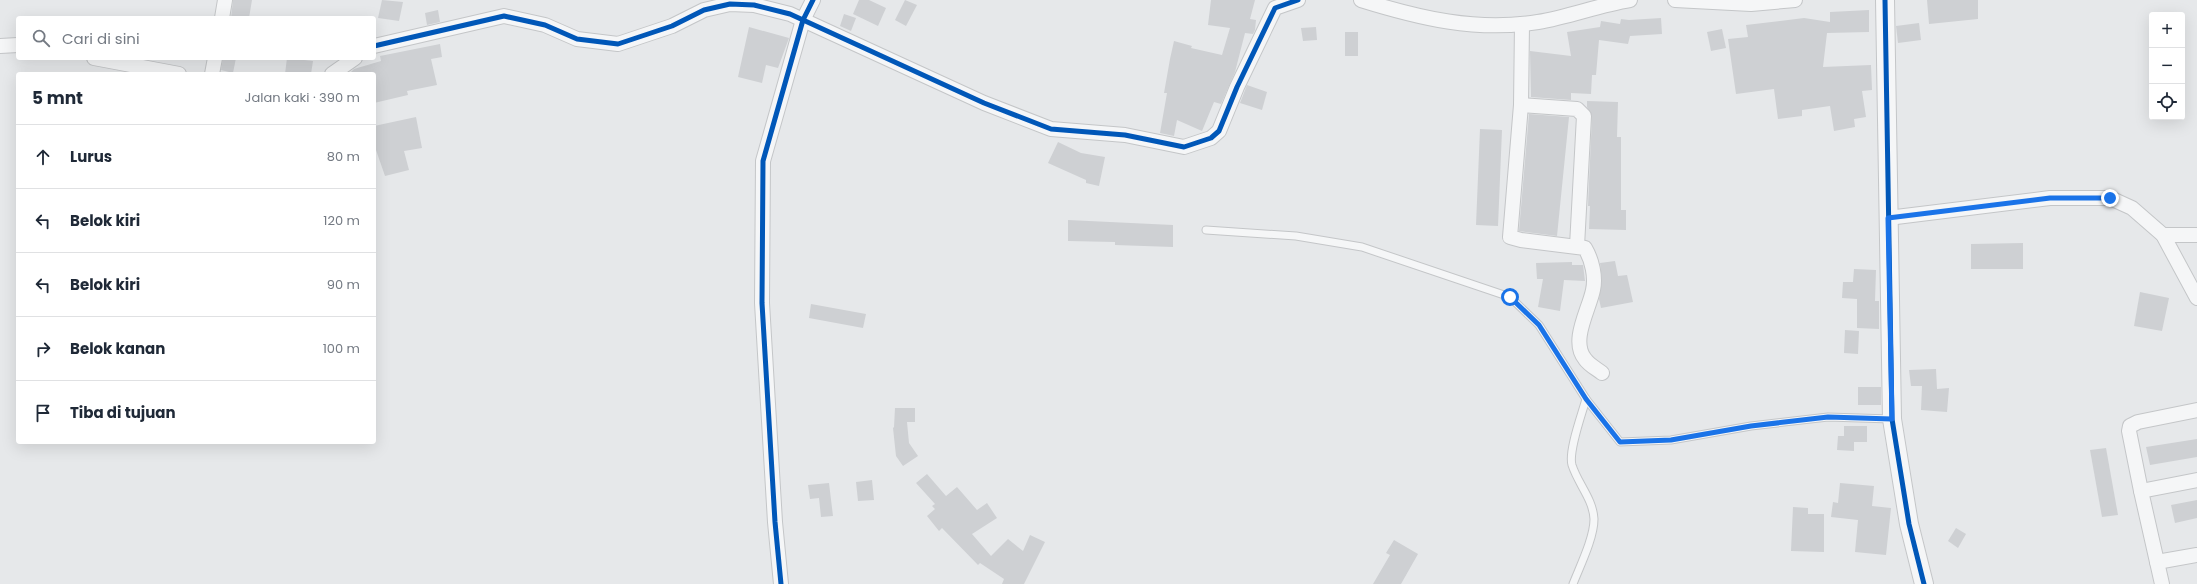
<!DOCTYPE html>
<html lang="id">
<meta charset="utf-8">
<style>
:root{--surface:#fff;--page:#f2f2f3;--text:#1f2937;--muted:#747a83;--line:#e0e1e3}
body{margin:0;font-family:Poppins,sans-serif;background:var(--page);color:var(--text)}
.controls{position:absolute;right:12px;top:12px;display:grid;overflow:hidden;border-radius:4px;box-shadow:0 4px 16px #0002}
.controls button{width:36px;height:36px;display:grid;place-items:center;padding:0;border:0;border-bottom:1px solid var(--line);background:var(--surface);color:var(--text);font:20px sans-serif}
.stop{position:absolute;width:12px;height:12px;margin:-9px;border:3px solid #1a73e8;border-radius:50%;background:#fff}
.stop.end{background:#1a73e8;border-color:#fff;box-shadow:0 1px 4px #0008}
.list{margin:0;padding:0;list-style:none}
h2{display:flex;justify-content:space-between;align-items:center;height:52px;margin:0;padding:0 16px;font-size:17px}
h2 small{font-size:13px;font-weight:400;color:var(--muted)}
.list li{display:grid;grid-template-columns:26px 1fr auto;gap:12px;align-items:center;box-sizing:border-box;height:64px;padding:0 16px;border-top:1px solid var(--line)}
.list b{display:block;font-size:15px;white-space:nowrap}
.list em{font-size:13px;font-style:normal;color:var(--muted)}
.icon{flex:none;width:22px;height:22px;fill:none;stroke:currentColor;stroke-width:2;stroke-linecap:round;stroke-linejoin:round}
.map{position:relative;flex:none;width:2197px;height:584px;overflow:hidden}
.search{position:absolute;background:var(--surface);box-shadow:0 4px 16px #0002;left:16px;top:16px;width:360px;height:44px;display:flex;align-items:center;gap:10px;box-sizing:border-box;padding:0 14px;border-radius:4px;color:var(--muted);font-size:15px}
.panel{position:absolute;background:var(--surface);box-shadow:0 4px 16px #0002;left:16px;top:72px;width:360px;height:372px;border-radius:4px}
.map>svg:first-child{display:block}
.building{fill:#ced0d3}
.lines{fill:none;stroke-linecap:round;stroke-linejoin:round}
.service-casing{stroke:#c4c6c8;stroke-width:9}
.minor-casing{stroke:#c4c6c8;stroke-width:16}
.tertiary-casing{stroke:#c4c6c8;stroke-width:20}
.service{stroke:#f5f6f7;stroke-width:7}
.minor{stroke:#f5f6f7;stroke-width:14}
.tertiary{stroke:#f5f6f7;stroke-width:18}
.cycleway-casing{stroke:#f4f6f9;stroke-width:8}
.cycleway{stroke:#0057b8;stroke-width:5}
.route{stroke:#1a73e8;stroke-width:5}
</style>
<div class="map">
<svg width="2197" height="584" viewBox="0 0 2197 584">
<rect width="100%" height="100%" fill="#e6e8ea"/>
<!-- building -->
<g class="building">
<path d="M233,0H252L249,18H231Z"/>
<path d="M382,0L403,2L399,21L378,18Z"/>
<path d="M859,0H869L886,8L878,26L853,14Z"/>
<path d="M905,0L917,5L906,26L895,20Z"/>
<path d="M1211,0H1255L1250,19L1256,20L1255,30L1253,34L1245,33L1235,72L1221,104L1214,102L1202,131L1177,120L1174,136L1160,133L1167,93H1164L1170,59L1174,41L1192,46L1191,48L1222,55L1230,28L1208,25Z"/>
<path d="M1927,0H1978V19L1929,24Z"/>
<path d="M438,10L440,22L427,25L425,13Z"/>
<path d="M1869,10V32L1827,33L1823,67L1871,65L1872,90L1862,91L1866,117L1854,119L1855,127L1834,131L1830,106L1802,110V116L1778,119L1774,89L1736,94L1728,39L1748,37L1746,25L1804,18L1830,22V12Z"/>
<path d="M844,14L856,18L851,31L840,26Z"/>
<path d="M1661,18L1662,34L1630,36L1628,44L1599,40L1596,75H1592L1591,94L1571,93V100L1531,97L1530,51L1571,56L1567,32L1600,27L1601,21L1620,24L1621,19L1629,20Z"/>
<path d="M1919,23L1921,40L1898,43L1896,26Z"/>
<path d="M749,27L789,38L778,68L766,65L762,83L738,77Z"/>
<path d="M1316,27L1317,40L1303,41L1301,28Z"/>
<path d="M1722,29L1726,48L1711,51L1707,32Z"/>
<rect x="1345" y="32" width="13" height="24"/>
<path d="M440,44L442,57L431,59L437,85L407,91L408,95L374,103V74H349L354,69L381,61L380,56Z"/>
<path d="M223,58H236L233,73L221,70Z"/>
<path d="M287,58L313,61L311,74H285Z"/>
<path d="M1247,85L1267,92L1262,110L1240,103Z"/>
<path d="M1587,101L1618,102L1617,137H1621V210H1626V230L1589,229L1590,206H1588L1592,116L1587,107Z"/>
<path d="M1529,114L1569,117L1557,236L1519,231Z"/>
<path d="M416,117L422,148L404,151L409,170L385,176L376,150L374,151V126Z"/>
<path d="M1480,129L1502,130L1498,226L1476,225Z"/>
<path d="M1058,142L1081,153L1105,157L1099,186L1086,183V180L1048,163Z"/>
<path d="M1068,220L1173,225V247L1115,245V242L1068,241Z"/>
<path d="M2023,243V269H1971V244Z"/>
<path d="M1615,261L1618,276L1627,275L1633,302L1601,308L1599,299L1602,280L1600,263Z"/>
<path d="M1572,262V265H1583L1585,281L1564,280L1560,311L1538,307L1543,279H1537L1536,263Z"/>
<path d="M1854,269L1876,270L1875,301H1879V329L1857,328V299L1842,298L1843,282H1853Z"/>
<path d="M2140,292L2169,298L2162,331L2134,326Z"/>
<path d="M811,304L866,314L863,328L809,318Z"/>
<path d="M1845,330L1859,331L1858,354L1844,353Z"/>
<path d="M1936,369L1937,389L1949,388L1947,412L1921,410L1922,386H1911L1909,370Z"/>
<rect x="1858" y="387" width="23" height="18"/>
<path d="M895,408H915V422H907L909,443L918,456L903,466L896,456L893,428L894,427Z"/>
<path d="M1844,426H1867V442H1854V451L1837,450L1838,436H1844Z"/>
<path d="M2197,439V457L2150,465L2146,447Z"/>
<path d="M2106,448L2118,515L2102,517L2090,450Z"/>
<path d="M927,474L946,496L957,487L977,510L987,503L997,518L972,534L991,556L1008,539L1023,551L1030,535L1045,542L1024,584H1002L1004,579L980,563L978,565L942,528L939,531L927,516L935,509L932,506L935,504L916,483Z"/>
<path d="M872,480L874,500L858,501L856,482Z"/>
<path d="M829,483L833,516L821,517L819,498L810,499L808,485Z"/>
<path d="M1840,483L1874,486L1872,506L1891,508L1886,555L1855,552L1858,520L1831,517L1833,502L1838,503Z"/>
<path d="M2197,500V518L2175,523L2171,505Z"/>
<path d="M1793,507L1808,508V514H1824V552L1791,551Z"/>
<path d="M1956,528L1966,534L1958,548L1948,541Z"/>
<path d="M1394,540L1418,554L1401,584H1373L1390,555L1386,553Z"/>
</g>
<g class="lines">
<!-- service casing -->
<g class="service-casing">
<g id="service">
<path d="M1206,230L1296,236L1362,247L1510,297L1539,325L1586,399L1620,442L1671,440L1751,426L1828,417L1891,419"/>
<path d="M1573,584C1580,566 1594,538 1594,519C1593,499 1578,484 1572,465C1568,451 1582,414 1586,399"/>
</g>
</g>
<!-- minor casing -->
<g class="minor-casing">
<g id="minor">
<path d="M1361,0C1419,18 1476,32 1538,22C1569,17 1599,5 1630,0"/>
<path d="M1675,0L1751,4L1795,0"/>
<path d="M222,18L225,0"/>
<path d="M1522,24L1521,105L1510,237L1521,240L1585,248C1592,260 1596,277 1593,290C1589,310 1570,341 1585,359C1589,365 1597,369 1602,373"/>
<path d="M0,46L18,45"/>
<path d="M374,46L504,16L545,25L577,39L618,44L672,26L704,10L730,4L754,5L790,14L984,103L1051,129L1125,135L1184,147L1211,138L1219,131L1237,87L1275,8L1298,0"/>
<path d="M94,58L179,74"/>
<path d="M212,74L215,58"/>
<path d="M332,74L355,58"/>
<path d="M1521,105L1577,109L1584,116L1577,246"/>
<path d="M1888,218L2050,198H2110L2132,208L2163,235L2197,298"/>
<path d="M2163,235H2197"/>
<path d="M2141,491L2129,431L2130,426L2138,422L2197,410"/>
<path d="M2157,562L2197,555"/>
<path d="M781,584L775,522L762,303L763,161L803,20L813,0"/>
<path d="M2162,584L2141,491L2197,480"/>
</g>
</g>
<!-- tertiary casing -->
<g class="tertiary-casing">
<path id="tertiary" d="M1885,0L1892,419L1909,524L1924,584"/>
</g>
<!-- service -->
<use href="#service" class="service"/>
<!-- minor -->
<use href="#minor" class="minor"/>
<!-- tertiary -->
<use href="#tertiary" class="tertiary"/>
<!-- cycleway casing -->
<g class="cycleway-casing">
<g id="cycleway">
<path d="M1885,0L1892,419L1909,524L1924,584"/>
<path d="M374,46L504,16L545,25L577,39L618,44L672,26L704,10L730,4L754,5L790,14L984,103L1051,129L1125,135L1184,147L1211,138L1219,131L1237,87L1275,8L1298,0"/>
<path d="M781,584L775,522L762,303L763,161L803,20L813,0"/>
</g>
</g>
<!-- cycleway -->
<use href="#cycleway" class="cycleway"/>
</g>
<g class="lines">
<!-- route -->
<path class="route" d="M1510,297L1539,325L1586,399L1620,442L1671,440L1751,426L1828,417L1892,419L1888,218L2050,198H2110"/>
</g>
</svg>
<div class="controls">
<button>+</button>
<button>−</button>
<button><svg class="icon" aria-label="locate" viewBox="0 0 24 24"><circle cx="12" cy="12" r="6"/><path d="M12 2v4M12 18v4M2 12h4M18 12h4"/></svg></button>
</div>
<div class="stop" style="left:1510px;top:297px"></div>
<div class="stop end" style="left:2110px;top:198px"></div>
<div class="search"><svg class="icon" aria-label="search" viewBox="0 0 24 24"><circle cx="10" cy="10" r="6"/><path d="M15 15l6 6"/></svg>Cari di sini</div>
<section class="panel">
<h2>5 mnt<small>Jalan kaki · 390 m</small></h2>
<ul class="list">
<li><svg class="icon" aria-label="ahead" viewBox="0 0 24 24"><path d="M12 20V5M6 11l6-6 6 6"/></svg><div><b>Lurus</b></div><em>80 m</em></li>
<li><svg class="icon" aria-label="left" viewBox="0 0 24 24"><path d="M17 20v-9H6M10 6l-5 5 5 5"/></svg><div><b>Belok kiri</b></div><em>120 m</em></li>
<li><svg class="icon" aria-label="left" viewBox="0 0 24 24"><path d="M17 20v-9H6M10 6l-5 5 5 5"/></svg><div><b>Belok kiri</b></div><em>90 m</em></li>
<li><svg class="icon" aria-label="right" viewBox="0 0 24 24"><path d="M7 20v-9h11M14 6l5 5-5 5"/></svg><div><b>Belok kanan</b></div><em>100 m</em></li>
<li><svg class="icon" aria-label="arrive" viewBox="0 0 24 24"><path d="M6 21V4h12l-3 4 3 4H6"/></svg><div><b>Tiba di tujuan</b></div></li>
</ul>
</section>
</div>
